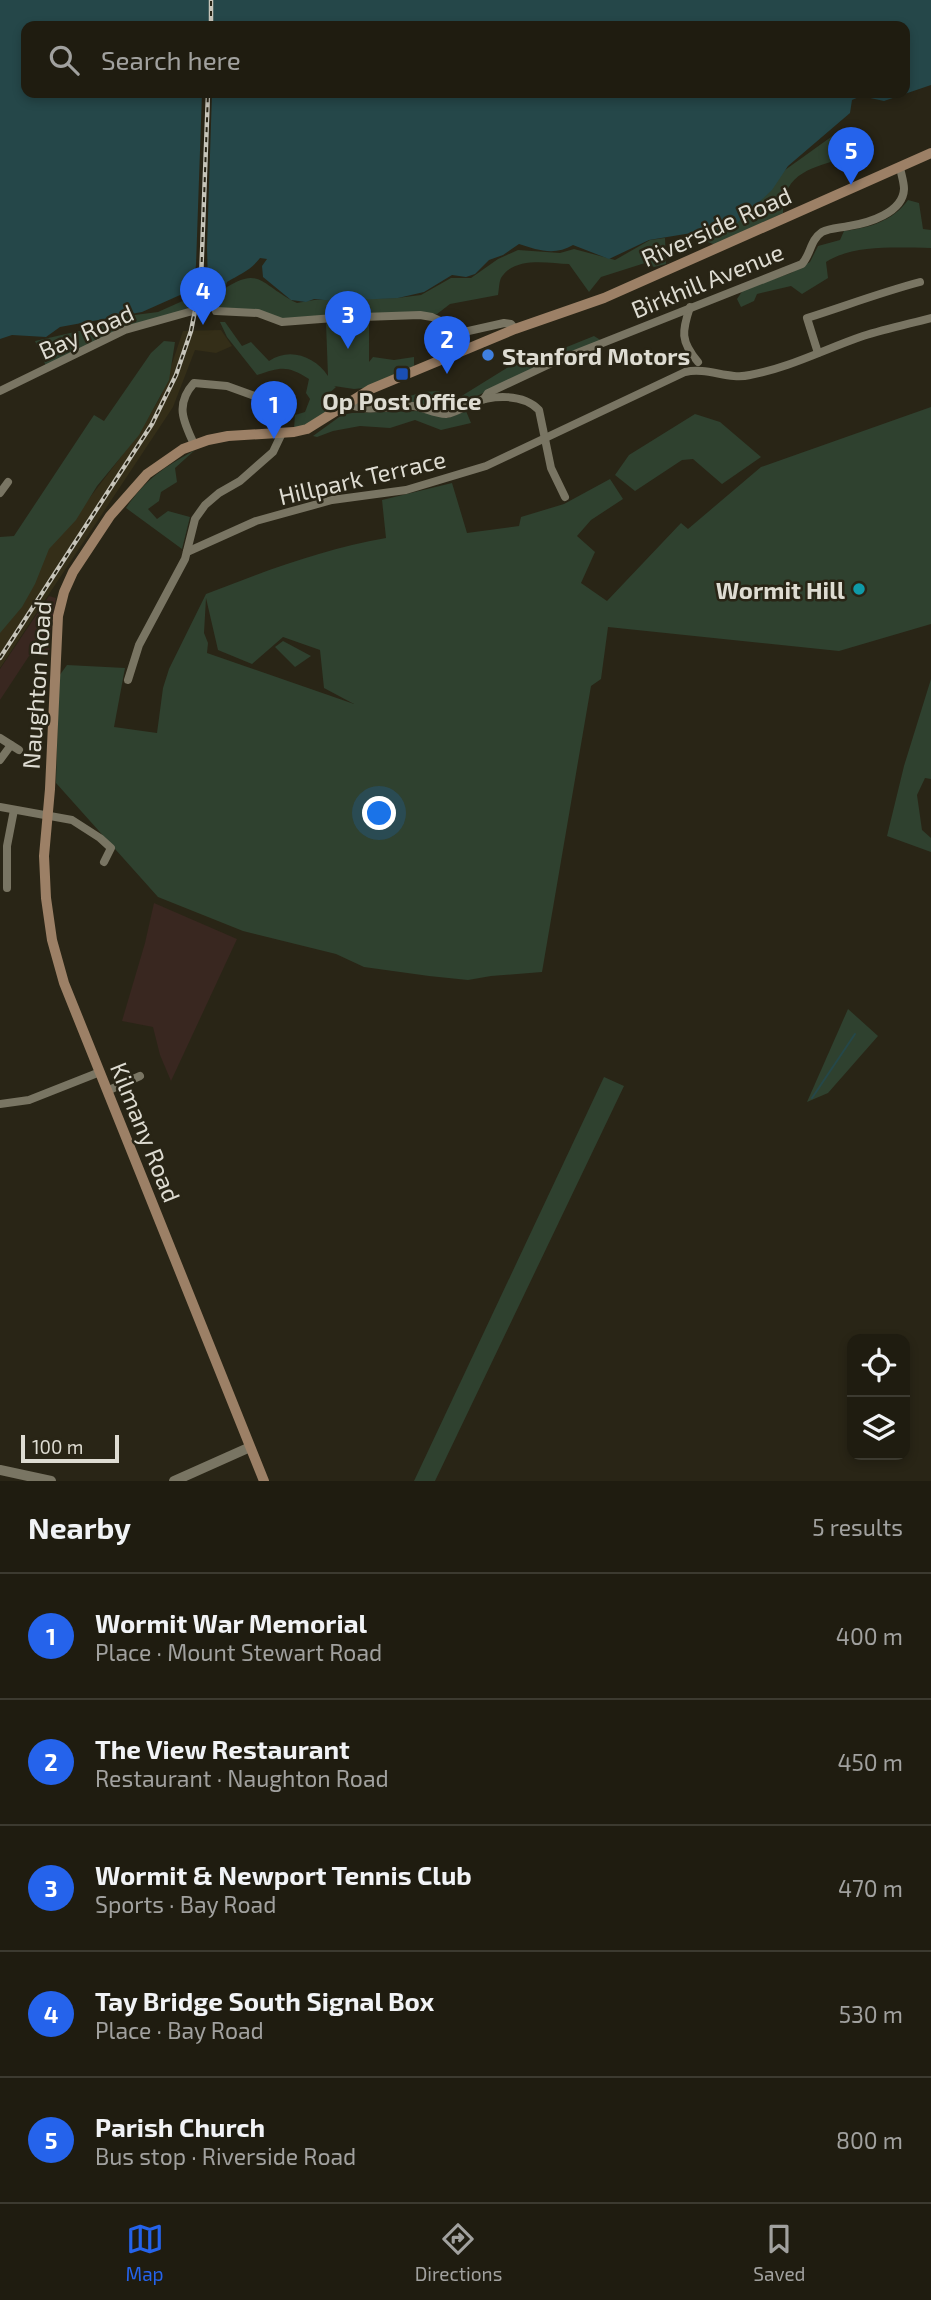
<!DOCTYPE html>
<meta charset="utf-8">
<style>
:root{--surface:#1f1c10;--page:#272519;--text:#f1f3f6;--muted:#a1a19f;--line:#3c3a30;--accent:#2563eb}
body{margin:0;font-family:"Exo 2",sans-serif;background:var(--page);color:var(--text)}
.controls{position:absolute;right:21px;bottom:21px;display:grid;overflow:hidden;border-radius:14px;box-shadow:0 4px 10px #0003}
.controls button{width:63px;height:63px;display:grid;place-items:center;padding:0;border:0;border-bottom:2px solid var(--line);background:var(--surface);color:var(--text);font:35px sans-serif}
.scale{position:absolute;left:21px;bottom:18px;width:98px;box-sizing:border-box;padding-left:7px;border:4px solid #dedcd2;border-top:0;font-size:19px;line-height:24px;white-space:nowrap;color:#dedcd2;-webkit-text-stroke:5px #292516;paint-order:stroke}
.you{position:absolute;left:380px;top:814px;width:24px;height:24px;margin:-18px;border:5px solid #fff;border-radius:50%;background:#1a73e8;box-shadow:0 0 0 10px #1a73e833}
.badge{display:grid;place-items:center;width:46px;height:46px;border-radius:50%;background:var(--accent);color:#fff;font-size:23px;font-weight:700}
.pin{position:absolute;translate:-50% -58px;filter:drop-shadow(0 2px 4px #0008)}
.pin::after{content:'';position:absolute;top:37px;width:24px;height:21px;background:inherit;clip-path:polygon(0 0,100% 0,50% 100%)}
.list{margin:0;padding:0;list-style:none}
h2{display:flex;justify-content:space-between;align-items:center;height:91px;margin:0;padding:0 28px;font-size:30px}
h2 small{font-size:23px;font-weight:400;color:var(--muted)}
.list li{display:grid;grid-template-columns:46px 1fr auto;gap:21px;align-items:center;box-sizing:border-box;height:126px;padding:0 28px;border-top:2px solid var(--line)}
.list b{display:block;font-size:26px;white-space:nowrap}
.list p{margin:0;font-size:23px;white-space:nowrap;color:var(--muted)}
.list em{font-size:23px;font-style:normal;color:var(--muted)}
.icon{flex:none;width:38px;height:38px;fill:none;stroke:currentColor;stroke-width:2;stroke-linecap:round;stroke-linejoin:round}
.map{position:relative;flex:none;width:931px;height:1481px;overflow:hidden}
.search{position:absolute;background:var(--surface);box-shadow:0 4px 10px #0003;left:21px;right:21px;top:21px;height:77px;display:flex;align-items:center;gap:18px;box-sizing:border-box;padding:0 24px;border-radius:14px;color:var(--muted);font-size:26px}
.sheet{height:721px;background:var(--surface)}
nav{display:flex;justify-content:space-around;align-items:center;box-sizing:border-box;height:98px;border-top:2px solid var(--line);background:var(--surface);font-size:19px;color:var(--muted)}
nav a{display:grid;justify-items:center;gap:4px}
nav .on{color:var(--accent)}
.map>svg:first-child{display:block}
.built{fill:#342e18}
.industrial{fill:#392720}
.green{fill:#2f412f;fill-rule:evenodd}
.water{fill:#254749;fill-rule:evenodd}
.pier{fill:#292516}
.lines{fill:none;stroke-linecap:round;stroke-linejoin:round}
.stream{stroke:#254749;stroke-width:2}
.minor-tunnel{stroke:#444032;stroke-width:8;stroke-dasharray:8 4;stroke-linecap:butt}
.minor{stroke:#797563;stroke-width:8}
.tertiary{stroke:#797563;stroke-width:10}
.secondary{stroke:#9c8066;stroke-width:10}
.rail-casing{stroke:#c6c4b9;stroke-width:4.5}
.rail{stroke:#292516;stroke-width:2;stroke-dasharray:5;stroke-linecap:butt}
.shop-dot{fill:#3f7fe0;stroke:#292516;stroke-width:2.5}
.transit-dot{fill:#1a4fb4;stroke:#292516;stroke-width:2.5}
.culture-dot{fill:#0f9aa8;stroke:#292516;stroke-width:2.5}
.labels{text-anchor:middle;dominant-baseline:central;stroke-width:5;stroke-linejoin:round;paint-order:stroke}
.street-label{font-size:24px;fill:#dedcd2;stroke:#292516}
.poi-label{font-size:24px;font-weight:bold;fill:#dedcd2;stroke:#292516;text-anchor:start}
</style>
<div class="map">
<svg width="931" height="1481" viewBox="0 0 931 1481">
<rect width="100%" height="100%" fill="#292516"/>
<!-- built -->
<path class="built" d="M221,330L232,346L216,353L195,350L173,407L0,668V593L65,530L137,436L161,396L183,331Z"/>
<!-- industrial -->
<g class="industrial">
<path d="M49,596L56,598L50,637L49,656H29L0,700V669Z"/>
<path d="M154,903L237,939L171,1081L160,1055L153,1027L122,1021L145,943Z"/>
</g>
<!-- green -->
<g class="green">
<path d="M838,132L846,157C814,168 783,171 783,213L716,245L697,238L693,231L765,193L785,170Z"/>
<path d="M908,200L919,203L923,229L931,230V248C898,248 854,244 826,262L828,278L802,294L791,286L757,294L754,301L741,307L737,299L743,290L791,273L810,262L818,246L840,240L844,231C869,228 893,221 908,200Z"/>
<path d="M665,238L666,264L654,267L645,263L601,277L589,292L569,264C548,263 514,256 501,278C499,282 499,290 498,295L450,304L437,314L391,313L285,320L216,309V294C261,263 257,283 297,303L314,300L397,298L421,295L451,278H471L498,259L518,250L560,253L574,249L615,260L650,240Z"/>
<path d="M187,299L194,304L193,309L125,328L46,366L35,341L88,329L119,317L158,312Z"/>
<path d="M369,320V362L373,357L394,360L414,357V366L364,388L354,389L334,386L336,387L323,399L330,402L332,409L309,425L294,428L295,415L305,412L310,399L306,393L309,379C287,365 281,367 257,375L227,337L220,322H225L242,346L251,342L269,361C289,347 315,356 328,376L326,323Z"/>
<path d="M594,336L602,341L511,379L451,409C437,410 425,403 411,402C398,401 380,404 365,404L364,402L397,400L423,392L439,391L448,401L460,397L510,366L527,363Z"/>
<path d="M164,341L175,342L169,380L139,435L97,486L76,520L49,549L35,584L22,607L0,633V537L14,536L94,415L104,421L151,353Z"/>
<path d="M931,407V624L839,651L608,627L601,679L591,686L542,972L491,976L468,980L429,976L364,967L336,954L243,931L158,897L56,783L59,676L67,665L125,668L114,727L157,733L163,688L169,669L206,594C265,571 323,549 386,538L382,500L452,483L467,533L519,526L521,517L564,504L610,479L623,499L591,520L577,536L595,552L581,583L607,601L681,523L688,529L761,467ZM206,598L218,650L252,664L283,637L320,650L324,688L354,704L207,653L208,643L204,633Z"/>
<path d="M419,411L448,418L466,411L471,423L441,430L415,420L390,428L360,426L333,431L317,437L313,436L342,415L352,413Z"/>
<path d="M695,414L720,422L761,457L722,484L693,459L682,460L635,491L615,475L629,455Z"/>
<path d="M195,450L175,468L177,482L161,492L159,501L148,509L157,519L168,511L190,517L182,549L126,508C147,478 163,468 195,450Z"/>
<path d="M283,641L311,656L295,667L275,647Z"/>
<path d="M931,679V779L925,778L917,795L922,830L931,838V852L887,836L904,766Z"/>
<path d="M848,1009L878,1036L828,1093L807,1102Z"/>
<path d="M604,1077L624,1086L435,1481H414Z"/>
</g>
<!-- water -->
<path class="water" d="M0,0H931V85L884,101L861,96L852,100L850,113L788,166L772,190L734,226L649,240L609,259L573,245C555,256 537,250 519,244L503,255L489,260L475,274L466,277L452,275L424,292L398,298L335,301L314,299L306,302L291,300L263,277L262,266L267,259L260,258C250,271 240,274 227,282L226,285L207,283L142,312L60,327L46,337L12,335L0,339ZM26,26H905V93H26Z"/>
<!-- pier -->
<path class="pier" d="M202,93H212L207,247L208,286L192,294L196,265Z"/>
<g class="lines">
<!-- stream -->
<path class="stream" d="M812,1098L855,1034"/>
<!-- minor-tunnel -->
<path class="minor-tunnel" d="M189,312L216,311"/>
<!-- minor -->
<g class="minor">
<path d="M690,307C682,331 680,341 698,362"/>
<path d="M216,311L258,313L282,322L334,318L420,315L432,317L464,332L504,323L511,324L515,329"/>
<path d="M818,353L807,318C845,306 882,292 920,282"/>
<path d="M0,391L125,330L189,312"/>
<path d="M484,399L488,393L552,363L802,264C811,254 810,240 822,232C830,228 840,228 849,226C868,223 903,213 904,189C904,182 901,174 900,167"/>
<path d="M349,404C370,414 393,404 414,406C425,408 435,414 446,414C455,413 464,407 472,403C492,395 523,393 539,410L551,468L565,497"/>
<path d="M194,444C183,421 175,404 194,383L227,386L271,402L279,408L285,406L287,399L284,393L277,392L272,396L271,402"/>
<path d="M0,493L8,482"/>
<path d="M187,552L256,521L332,500L406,490L486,466L685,372C708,367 728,380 750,375C789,368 825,349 863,336C885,329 908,324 931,318"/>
<path d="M128,680L139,645L185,559L195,519L205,505L219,493L240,481L273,452L282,433"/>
<path d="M0,738L19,750"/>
<path d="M0,760L11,745"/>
<path d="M0,807L72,820L100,838L111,848L104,862"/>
<path d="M7,888V846L14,810"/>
<path d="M107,1091L140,1076"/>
<path d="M0,1104L29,1100L100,1072"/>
</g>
<!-- tertiary -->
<g class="tertiary">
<path d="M0,1470L51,1481"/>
<path d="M174,1481L248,1448"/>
</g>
<!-- secondary -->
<path class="secondary" d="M264,1481L64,983L52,940L46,898L44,856L50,789L58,616L64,592L73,572L110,516L147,474L183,449L208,440L228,436L294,432L307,429L371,389L515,329L604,298L931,153"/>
<!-- rail casing -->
<g class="rail-casing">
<g id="rail">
<path d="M211,26V0"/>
<path d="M0,658L152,424L176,375L191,331L201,280L208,93"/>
</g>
</g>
<!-- rail -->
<use href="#rail" class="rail"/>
</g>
<!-- markers -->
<circle class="shop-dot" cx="488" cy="355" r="7"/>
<rect class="transit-dot" x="395" y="367" width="14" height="14" rx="3.5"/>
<circle class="culture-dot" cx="859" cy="589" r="7"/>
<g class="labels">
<!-- street labels -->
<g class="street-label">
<text transform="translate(716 226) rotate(-24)">Riverside Road</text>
<text transform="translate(707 280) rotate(-22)">Birkhill Avenue</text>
<text transform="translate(86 331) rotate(-24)">Bay Road</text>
<text transform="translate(362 477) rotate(-13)">Hillpark Terrace</text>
<text transform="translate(36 685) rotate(-86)">Naughton Road</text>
<text transform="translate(146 1132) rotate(68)">Kilmany Road</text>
</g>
<!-- poi labels -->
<g class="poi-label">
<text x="502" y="355">Stanford Motors</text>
<text x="402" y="400" text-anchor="middle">Op Post Office</text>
<text x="845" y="589" text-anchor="end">Wormit Hill</text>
</g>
</g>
</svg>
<div class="controls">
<button><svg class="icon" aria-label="locate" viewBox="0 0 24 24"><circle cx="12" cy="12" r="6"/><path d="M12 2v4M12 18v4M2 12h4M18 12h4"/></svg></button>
<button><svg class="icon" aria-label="layers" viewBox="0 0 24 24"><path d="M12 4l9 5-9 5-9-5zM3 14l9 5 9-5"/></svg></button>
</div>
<div class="scale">100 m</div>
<div class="you"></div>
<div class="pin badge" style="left:274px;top:439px">1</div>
<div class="pin badge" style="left:447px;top:374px">2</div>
<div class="pin badge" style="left:348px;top:349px">3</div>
<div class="pin badge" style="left:203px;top:325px">4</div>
<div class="pin badge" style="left:851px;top:185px">5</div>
<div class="search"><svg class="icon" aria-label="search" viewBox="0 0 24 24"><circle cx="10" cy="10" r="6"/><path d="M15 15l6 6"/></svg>Search here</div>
</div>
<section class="sheet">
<h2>Nearby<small>5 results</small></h2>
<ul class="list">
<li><span class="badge">1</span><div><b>Wormit War Memorial</b><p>Place · Mount Stewart Road</p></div><em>400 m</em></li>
<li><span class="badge">2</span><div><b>The View Restaurant</b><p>Restaurant · Naughton Road</p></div><em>450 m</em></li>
<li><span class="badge">3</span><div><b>Wormit &amp; Newport Tennis Club</b><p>Sports · Bay Road</p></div><em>470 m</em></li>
<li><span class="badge">4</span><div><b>Tay Bridge South Signal Box</b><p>Place · Bay Road</p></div><em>530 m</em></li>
<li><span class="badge">5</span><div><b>Parish Church</b><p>Bus stop · Riverside Road</p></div><em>800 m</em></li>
</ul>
</section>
<nav>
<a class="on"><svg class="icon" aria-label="map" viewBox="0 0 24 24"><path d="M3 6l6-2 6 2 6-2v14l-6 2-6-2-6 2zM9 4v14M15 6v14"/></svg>Map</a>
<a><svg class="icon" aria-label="directions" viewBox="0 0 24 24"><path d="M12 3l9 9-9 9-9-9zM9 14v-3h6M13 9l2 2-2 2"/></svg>Directions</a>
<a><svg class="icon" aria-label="saved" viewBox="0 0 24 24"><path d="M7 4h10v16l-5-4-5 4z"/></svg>Saved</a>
</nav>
